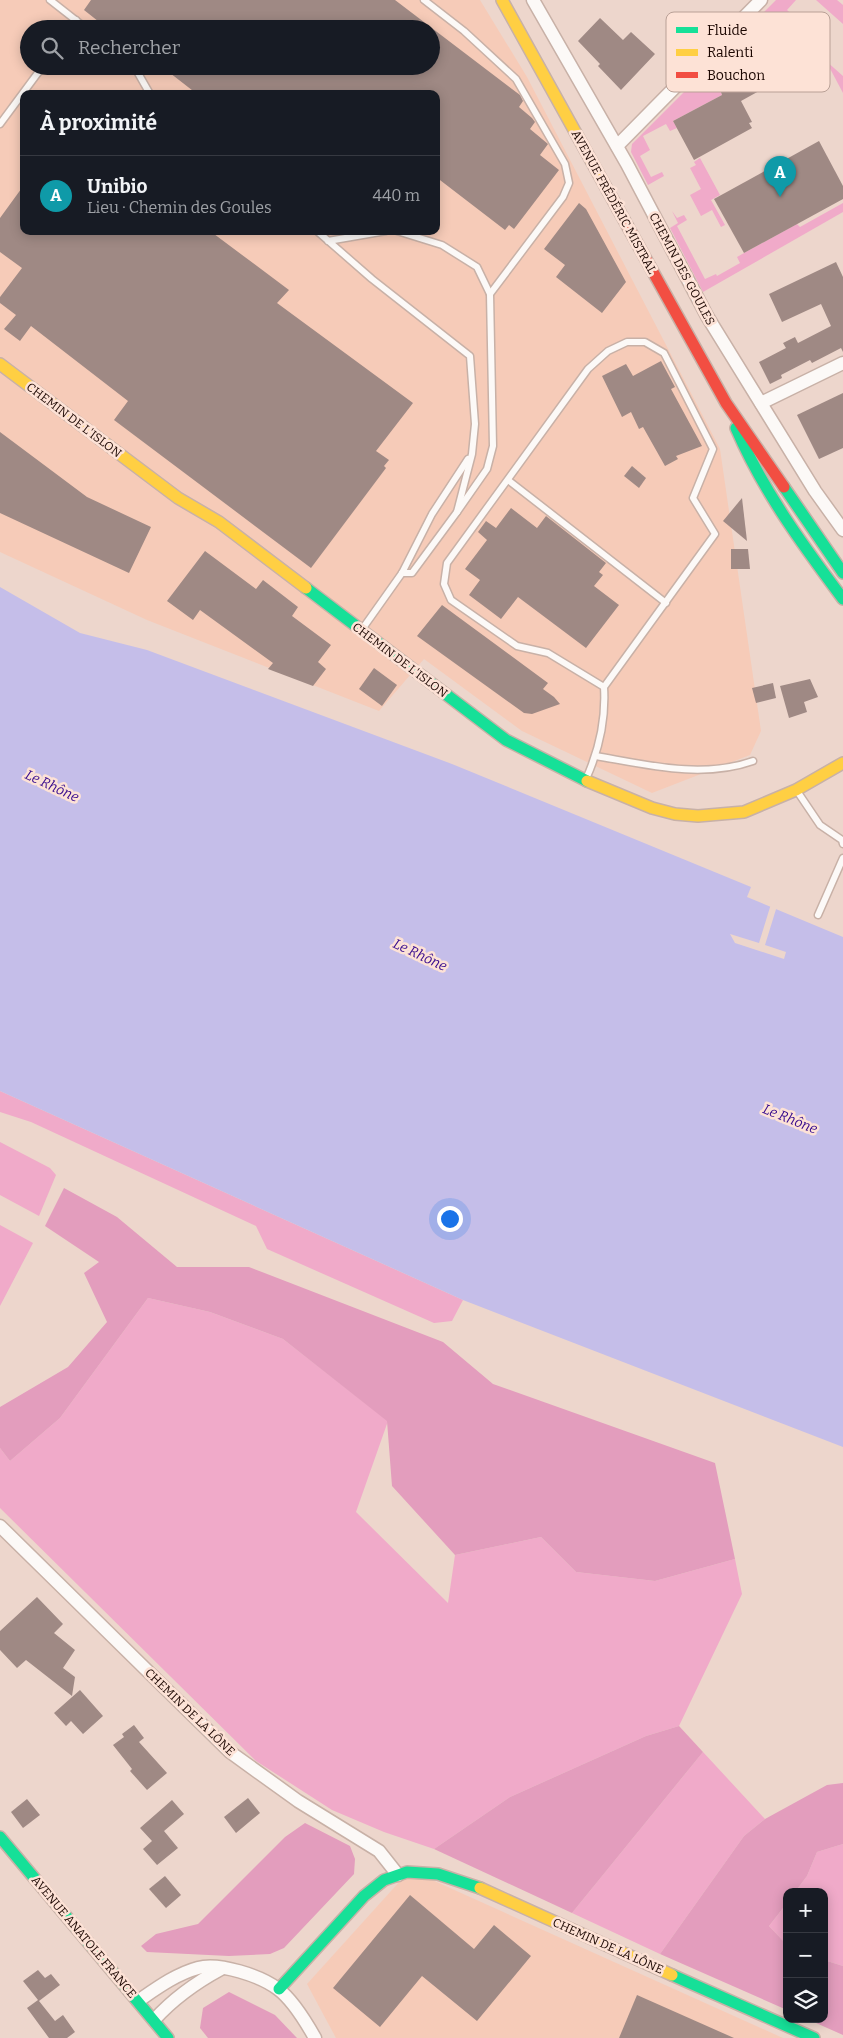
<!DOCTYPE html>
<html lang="fr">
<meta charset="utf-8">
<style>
:root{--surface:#171b24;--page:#20242c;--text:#f1f3f6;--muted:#9ea1a6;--line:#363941;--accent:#0b8043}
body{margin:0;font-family:Bitter,serif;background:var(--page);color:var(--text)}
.controls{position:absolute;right:15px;bottom:15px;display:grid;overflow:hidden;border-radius:10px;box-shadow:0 2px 12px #0003}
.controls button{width:45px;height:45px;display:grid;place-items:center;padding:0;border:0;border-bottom:1px solid var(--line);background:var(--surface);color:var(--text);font:25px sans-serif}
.you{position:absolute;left:449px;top:1218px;width:18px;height:18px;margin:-12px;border:4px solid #fff;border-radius:50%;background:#1a73e8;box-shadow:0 0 0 8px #1a73e833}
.badge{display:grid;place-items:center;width:32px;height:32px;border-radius:50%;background:var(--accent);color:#fff;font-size:16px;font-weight:700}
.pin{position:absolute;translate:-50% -41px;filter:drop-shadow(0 1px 2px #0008)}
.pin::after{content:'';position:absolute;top:26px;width:18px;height:15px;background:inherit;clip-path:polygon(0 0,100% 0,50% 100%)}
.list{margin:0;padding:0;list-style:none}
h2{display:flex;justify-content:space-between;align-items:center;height:65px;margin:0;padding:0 20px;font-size:21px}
h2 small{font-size:16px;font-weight:400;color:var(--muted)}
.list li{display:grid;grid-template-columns:32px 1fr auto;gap:15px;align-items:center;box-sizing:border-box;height:80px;padding:0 20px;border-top:1px solid var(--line)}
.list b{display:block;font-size:19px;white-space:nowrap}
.list p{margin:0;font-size:16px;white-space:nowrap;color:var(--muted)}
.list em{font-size:16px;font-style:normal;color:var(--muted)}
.icon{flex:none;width:28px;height:28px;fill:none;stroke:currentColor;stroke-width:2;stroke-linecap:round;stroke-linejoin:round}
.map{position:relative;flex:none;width:843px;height:2038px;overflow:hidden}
.search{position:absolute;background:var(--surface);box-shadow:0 2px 12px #0003;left:20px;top:20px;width:420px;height:55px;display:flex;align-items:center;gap:12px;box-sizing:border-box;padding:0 18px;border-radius:28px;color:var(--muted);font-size:19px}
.panel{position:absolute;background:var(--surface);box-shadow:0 2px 12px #0003;left:20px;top:90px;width:420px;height:145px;border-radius:10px}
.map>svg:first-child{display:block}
.built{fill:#f6cbb8;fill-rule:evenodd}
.green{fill:#f0aac9}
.forest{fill:#e39dbd}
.water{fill:#c5bee9}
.pier{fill:#edd6cc}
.building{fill:#9f8984}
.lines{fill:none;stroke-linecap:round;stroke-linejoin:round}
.lane-casing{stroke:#c8b1a7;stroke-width:9}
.street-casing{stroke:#c8b1a7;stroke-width:15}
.fast-casing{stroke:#c8b1a7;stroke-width:14}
.slow-casing{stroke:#c8b1a7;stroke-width:14}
.jam-casing{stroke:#c8b1a7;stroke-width:14}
.lane{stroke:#fcf9f7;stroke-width:6}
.street{stroke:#fcf9f7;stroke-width:12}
.fast{stroke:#16e098;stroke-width:11}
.slow{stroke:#ffcf43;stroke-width:11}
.jam{stroke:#f24e42;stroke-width:11}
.labels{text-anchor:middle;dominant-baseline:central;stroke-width:5;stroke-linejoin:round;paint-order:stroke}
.street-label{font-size:12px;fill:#1b0600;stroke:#fde2d6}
.water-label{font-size:14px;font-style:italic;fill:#35098d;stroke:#fde2d6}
.key{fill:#fde2d6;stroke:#b9a096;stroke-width:1}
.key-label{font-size:14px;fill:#1b0600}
</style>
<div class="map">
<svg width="843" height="2038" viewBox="0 0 843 2038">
<rect width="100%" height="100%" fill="#edd6cc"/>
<!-- built -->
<g class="built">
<path d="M0,0H480L527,77L720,449L761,731L750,755L652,793L522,731L424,659L379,711L147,620L0,552ZM29,29H431V66H29ZM24,94H436V231H24Z"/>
<path d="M410,1870L783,2038H336L307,1984Z"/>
</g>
<!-- green -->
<g class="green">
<path d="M776,0H796L787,10L806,27L799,37L843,76V93L826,61L819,65L810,49L806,51L790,23L726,58L742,87L727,88L721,92L722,95L673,121L677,128L670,131L666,124L643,136L650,150L640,156L651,177L662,172L664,176L648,185L631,152L632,144Z"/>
<path d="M816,0H837L843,5V24Z"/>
<path d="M700,158L720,195L711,200L725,225L721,227L712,210L701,216L690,195L701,189L690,168L696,165L694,162Z"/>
<path d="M843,203V212L703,292L670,228L678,223L672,211L677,218L684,215L687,220L677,226L705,279L716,274L717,276L740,263L737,257L744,253L797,224L800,227Z"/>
<path d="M0,1091L463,1300L452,1321L434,1323L267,1249L256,1226L31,1122L0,1112Z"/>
<path d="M0,1142L50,1168L56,1175L39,1216L0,1195Z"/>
<path d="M0,1225L33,1243L0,1306Z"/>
<path d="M148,1298L210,1312L283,1339L388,1421L356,1512L448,1603L455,1555L541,1537L576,1572L655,1581L735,1559L742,1594L679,1726L646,1736L510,1797L434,1849L384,1832L332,1810L256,1761L0,1508V1448L10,1461L60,1418Z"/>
<path d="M703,1752L765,1819L744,1836L660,1954L572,1913Z"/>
<path d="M843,1844V1966L824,1960V1892H795L807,1876L817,1852Z"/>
<path d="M787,1903V1945L769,1926Z"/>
</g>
<!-- forest -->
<g class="forest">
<path d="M64,1188L117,1217L177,1267H249L443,1342L493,1384L715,1463L735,1559L655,1581L576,1572L541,1537L455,1555L392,1486L387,1421L283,1339L210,1312L148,1298L60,1418L10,1461L0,1448V1407L68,1367L107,1322L84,1273L99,1262L45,1226Z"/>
<path d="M679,1726L703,1752L572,1913L434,1849L510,1797L646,1736Z"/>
<path d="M843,1783V1844L817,1852L807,1876L795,1892H787V1903L769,1926L787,1945V2010L660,1954L744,1836L765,1819L827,1785Z"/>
<path d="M305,1823L350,1846L355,1859L354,1874L284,1948L270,1954L229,1956L147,1952L141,1946L156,1934L198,1924L285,1837Z"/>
<path d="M824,1960L843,1966V2035L807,2019H824Z"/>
<path d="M229,1992L275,2015L297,2038H208L200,2028L203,2008Z"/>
</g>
<!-- water -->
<path class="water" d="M0,587L80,633L147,650L452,764L751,887L747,897L843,937V1447L463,1300L0,1091Z"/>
<!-- pier -->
<path class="pier" d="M771,904L777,906L765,945L786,952L784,959L735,943L730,934L759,943Z"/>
<!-- building -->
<g class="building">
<path d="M91,0H395L520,95L523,101L519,107L532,118L535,122L530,129L548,144L540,155L559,170L514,229L509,225L505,230L436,177V94H197L161,66H431V29H108L84,10Z"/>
<path d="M600,18L623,40L631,32L655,54L621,90L598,66L600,64L578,41Z"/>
<path d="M791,23L812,62L741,101L752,122L749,123L752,128L694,160L673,121L722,95L721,92L739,81L726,58Z"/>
<path d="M819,141L843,186V199L744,253L714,199Z"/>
<path d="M24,185V231H210L289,290L277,303L413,403L376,451L389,460L384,466L386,468L311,568L114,420L128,401L31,326L20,341L4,329L16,315L0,303V297L22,268L0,252V218Z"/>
<path d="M579,203L586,209L626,282L602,313L556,277L565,265L544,249Z"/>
<path d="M836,262L843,277V352L841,348L812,363L810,360L781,375L782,378L770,384L759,362L786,348L783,343L795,337L798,343L831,326L821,304L782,322L769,294Z"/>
<path d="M661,361L675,387L671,389L702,446L676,456L678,459L665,466L643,427L639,429L631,412L622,417L602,376L626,364L633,376Z"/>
<path d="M843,393V448L819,459L797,415Z"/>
<path d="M0,432L87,497L151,527L129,573L0,513Z"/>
<path d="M632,466L646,478L639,488L624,476Z"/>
<path d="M742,498L747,541L723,521Z"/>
<path d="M511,508L537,528L546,516L606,563L599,572L603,575L594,586L619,605L586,648L518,597L501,619L469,595L480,580L465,569L487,540L478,532L486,521L496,528Z"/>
<path d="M731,549H748L750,569H731Z"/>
<path d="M205,551L256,589L263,580L298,607L292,616L331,645L318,662L326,669L313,686L268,669L273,663L200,610L193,620L167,601Z"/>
<path d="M442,605L548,683L543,689L554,697L560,704L532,714L524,713L417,636Z"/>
<path d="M374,668L397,685L382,706L359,689Z"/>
<path d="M810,679L818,697L804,702L807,712L789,718L780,686Z"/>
<path d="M773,683L776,698L756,703L752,688Z"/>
<path d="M37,1597L63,1624L54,1633L75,1650L63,1668L75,1677L72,1696L26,1660L17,1668L0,1650V1631Z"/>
<path d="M80,1690L103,1716L83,1734L71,1721L66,1726L54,1713Z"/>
<path d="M134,1725L144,1738L139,1742L167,1773L147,1790L130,1771L132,1769L113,1745L124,1737L122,1734Z"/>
<path d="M248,1798L260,1813L236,1833L224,1817Z"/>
<path d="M27,1799L40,1815L23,1828L11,1812Z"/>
<path d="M172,1800L184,1814L164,1831L178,1848L157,1865L143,1849L152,1841L140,1828Z"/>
<path d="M165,1876L181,1895L166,1908L149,1889Z"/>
<path d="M410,1895L474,1949L494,1925L531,1956L477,2021L422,1976L380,2027L333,1988Z"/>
<path d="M38,1970L45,1978L51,1974L60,1985L39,2001L55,2021L63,2015L75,2032L67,2038H49L27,2008L38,2000L23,1981Z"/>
<path d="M637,1995L734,2038H619Z"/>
</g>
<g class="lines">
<!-- lane casing -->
<g class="lane-casing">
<g id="lane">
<path d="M50,0L87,29"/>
<path d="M424,0L464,31L516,79L565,164L569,183L563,197L490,294L493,446L487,469L457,512"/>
<path d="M70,29L76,20"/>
<path d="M134,66L150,94"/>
<path d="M0,124L43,66"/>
<path d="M317,231L372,279L470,356L475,424L472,454L457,512L412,573H402"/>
<path d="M397,231L442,245L477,267L490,294"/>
<path d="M328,241L386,231"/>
<path d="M508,480L666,603"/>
<path d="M363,628L402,573L432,514L468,459"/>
<path d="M596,756C648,765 702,779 753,761"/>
<path d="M586,779C599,750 606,719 604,687L715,534L693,498L713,449L664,353L645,342H627L608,351L588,369L447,563L444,584L451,600L517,646L548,653L604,687"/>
<path d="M797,791L820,825L842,840L843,844"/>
<path d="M818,915L843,858"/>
</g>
</g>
<!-- street casing -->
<g class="street-casing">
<g id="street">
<path d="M533,0L627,164L707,316L815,491L843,530"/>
<path d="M617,146L761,0"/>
<path d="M761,403L843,363"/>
<path d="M0,1526L230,1752L298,1801L379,1851L398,1875"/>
<path d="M138,2001C157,1988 176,1974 198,1968C219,1962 261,1976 278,1989C293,2000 306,2022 315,2038"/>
<path d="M154,2020C174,1998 195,1983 221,1969"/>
</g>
</g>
<!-- fast casing -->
<g class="fast-casing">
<g id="fast">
<path d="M736,428C763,491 802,544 843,599"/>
<path d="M784,487L843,573"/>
<path d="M306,588L506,740L587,781"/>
<path d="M0,1837L168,2038"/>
<path d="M672,1975L814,2038"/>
<path d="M279,1989L364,1896L384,1880L407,1872L438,1874L480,1888"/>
</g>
</g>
<!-- slow casing -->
<g class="slow-casing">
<g id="slow">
<path d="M502,0L618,209"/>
<path d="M0,364L178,498L219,522L306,588"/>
<path d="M587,781L652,808L675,814L698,816L744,812L796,790L843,763"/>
<path d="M480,1888L672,1975"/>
</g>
</g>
<!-- jam casing -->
<g class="jam-casing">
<path id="jam" d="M618,209L726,403L784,487"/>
</g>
<!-- lane -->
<use href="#lane" class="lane"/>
<!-- street -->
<use href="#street" class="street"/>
<!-- fast -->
<use href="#fast" class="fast"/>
<!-- slow -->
<use href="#slow" class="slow"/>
<!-- jam -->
<use href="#jam" class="jam"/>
</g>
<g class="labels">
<!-- street labels -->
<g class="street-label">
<text transform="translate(614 202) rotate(61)">AVENUE FRÉDÉRIC MISTRAL</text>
<text transform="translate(682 269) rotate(62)">CHEMIN DES GOULES</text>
<text transform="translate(74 420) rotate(37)">CHEMIN DE L'ISLON</text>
<text transform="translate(400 660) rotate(37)">CHEMIN DE L'ISLON</text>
<text transform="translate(190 1712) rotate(44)">CHEMIN DE LA LÔNE</text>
<text transform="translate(84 1937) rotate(50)">AVENUE ANATOLE FRANCE</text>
<text transform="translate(608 1946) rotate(24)">CHEMIN DE LA LÔNE</text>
</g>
<!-- water labels -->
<g class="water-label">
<text transform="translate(52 786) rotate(25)">Le Rhône</text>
<text transform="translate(420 955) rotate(25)">Le Rhône</text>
<text transform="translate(790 1119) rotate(22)">Le Rhône</text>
</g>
</g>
<!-- legend -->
<rect x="666" y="12" width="164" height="80" rx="8" class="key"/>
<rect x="676" y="27" width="22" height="6" fill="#16e098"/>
<rect x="676" y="49" width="22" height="7" fill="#ffcf43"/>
<rect x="676" y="72" width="22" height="6" fill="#f24e42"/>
<g class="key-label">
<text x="707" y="35">Fluide</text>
<text x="707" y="57">Ralenti</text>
<text x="707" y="80">Bouchon</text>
</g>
</svg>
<div class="controls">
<button>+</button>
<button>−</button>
<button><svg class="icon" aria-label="layers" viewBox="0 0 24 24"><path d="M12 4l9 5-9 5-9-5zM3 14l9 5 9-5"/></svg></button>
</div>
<div class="you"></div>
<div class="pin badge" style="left:780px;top:197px;background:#0f9aa8">A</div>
<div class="search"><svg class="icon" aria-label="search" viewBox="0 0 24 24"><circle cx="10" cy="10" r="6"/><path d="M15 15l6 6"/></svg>Rechercher</div>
<section class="panel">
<h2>À proximité<small></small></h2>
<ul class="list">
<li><span class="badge" style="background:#0f9aa8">A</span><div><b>Unibio</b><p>Lieu · Chemin des Goules</p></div><em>440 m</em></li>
</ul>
</section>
</div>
